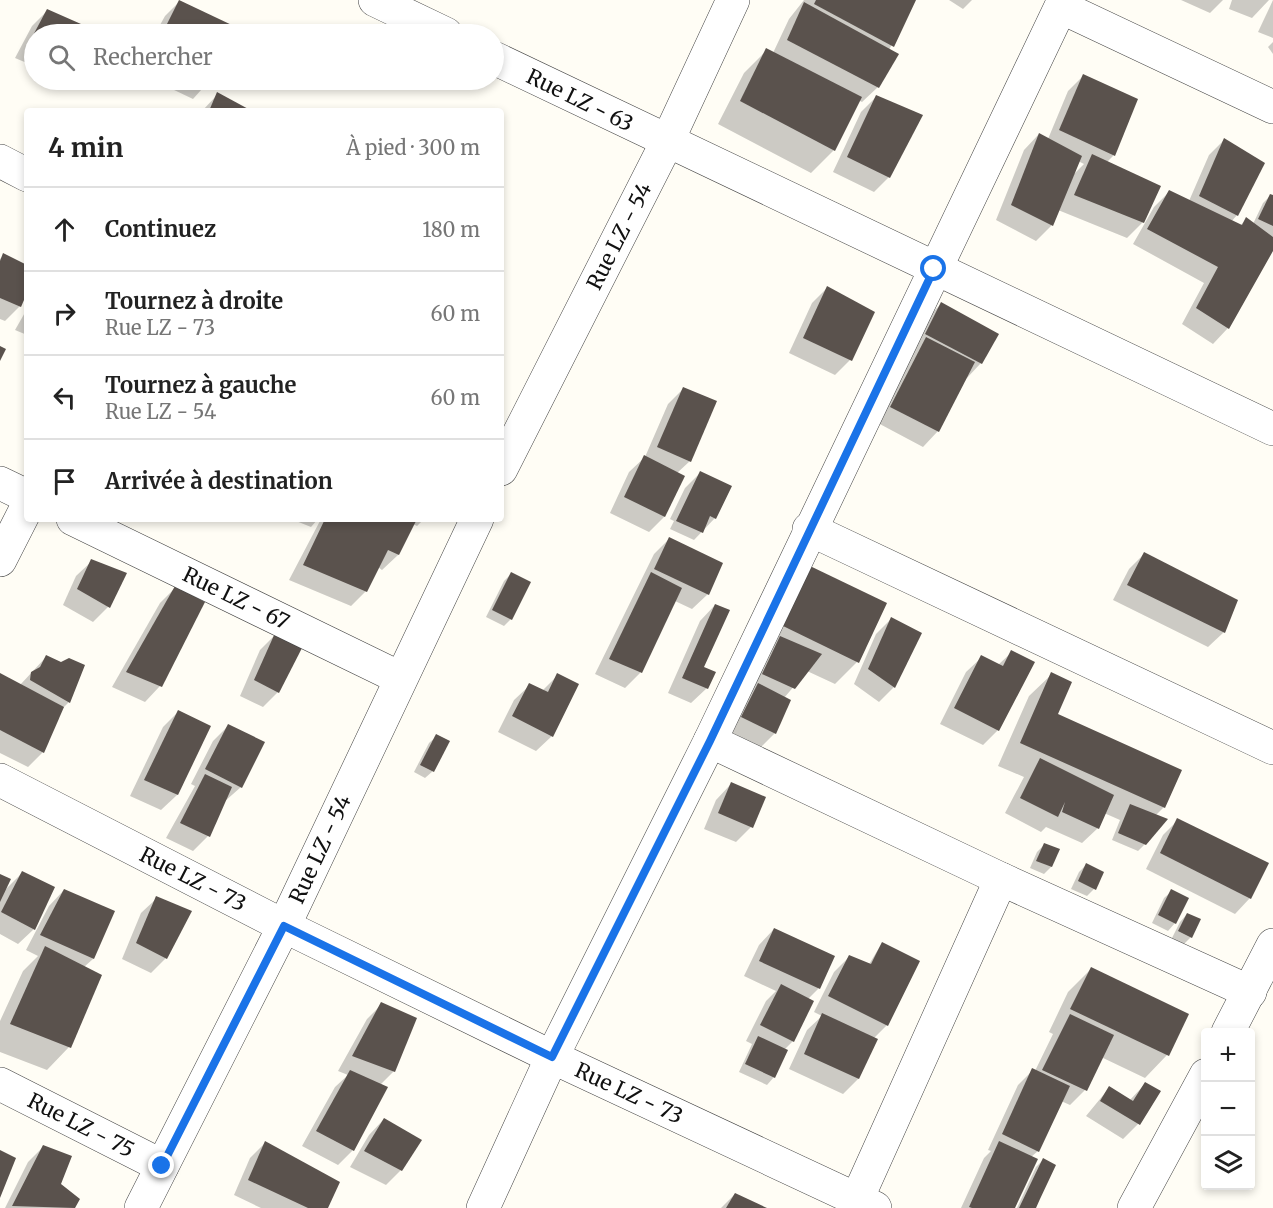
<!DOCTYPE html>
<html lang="fr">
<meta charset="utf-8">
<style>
:root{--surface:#fff;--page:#f6f6f6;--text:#222;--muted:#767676;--line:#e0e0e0}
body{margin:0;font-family:Merriweather,serif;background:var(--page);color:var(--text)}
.controls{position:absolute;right:18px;bottom:18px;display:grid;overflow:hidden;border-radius:6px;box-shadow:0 3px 9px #0003}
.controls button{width:54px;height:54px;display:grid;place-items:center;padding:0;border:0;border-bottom:2px solid var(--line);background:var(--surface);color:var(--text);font:30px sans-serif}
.stop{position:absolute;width:18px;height:18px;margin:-14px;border:4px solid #1a73e8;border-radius:50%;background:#fff}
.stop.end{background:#1a73e8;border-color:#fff;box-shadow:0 2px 6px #0008}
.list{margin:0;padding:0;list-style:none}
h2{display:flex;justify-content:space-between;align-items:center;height:78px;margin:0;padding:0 24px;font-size:26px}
h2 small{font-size:20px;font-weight:400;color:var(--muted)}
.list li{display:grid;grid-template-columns:39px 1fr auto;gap:18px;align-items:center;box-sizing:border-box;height:84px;padding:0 24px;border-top:2px solid var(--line)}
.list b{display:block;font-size:22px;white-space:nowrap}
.list p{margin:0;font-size:20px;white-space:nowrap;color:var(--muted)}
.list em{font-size:20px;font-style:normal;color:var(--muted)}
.icon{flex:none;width:33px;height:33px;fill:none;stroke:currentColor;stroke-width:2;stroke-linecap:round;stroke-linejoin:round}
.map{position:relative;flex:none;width:1273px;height:1208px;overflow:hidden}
.search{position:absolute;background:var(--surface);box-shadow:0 3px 9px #0003;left:24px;top:24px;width:480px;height:66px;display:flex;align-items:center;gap:15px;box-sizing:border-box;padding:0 21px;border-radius:33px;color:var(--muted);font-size:22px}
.panel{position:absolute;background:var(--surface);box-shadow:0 3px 9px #0003;left:24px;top:108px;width:480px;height:414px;border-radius:6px}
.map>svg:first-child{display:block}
.shadow{fill:#0003;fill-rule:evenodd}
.building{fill:#5a524d}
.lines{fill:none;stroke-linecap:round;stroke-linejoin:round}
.minor-casing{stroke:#444;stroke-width:34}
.minor{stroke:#fff;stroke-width:33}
.route{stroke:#1a73e8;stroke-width:8}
.labels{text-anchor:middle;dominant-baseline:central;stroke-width:6;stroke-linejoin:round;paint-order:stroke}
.street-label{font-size:21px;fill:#111;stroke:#fff}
</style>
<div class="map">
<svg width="1273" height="1208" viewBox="0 0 1273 1208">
<rect width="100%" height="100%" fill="#fffdf5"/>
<!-- shadow -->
<g class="shadow">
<path d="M804,0H915L889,50L896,54L878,87L862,102L858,100L834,150L811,173L718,124L744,73L767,50L773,53L789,19Z"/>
<path d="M949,0H972L963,9Z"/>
<path d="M1181,0H1223L1210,13Z"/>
<path d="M1232,0H1269L1252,18L1229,9Z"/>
<path d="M1273,0V38L1258,32Z"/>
<path d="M180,1L234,27L231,34H155L165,16Z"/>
<path d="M48,10L79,25L75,34H34V66L15,58L32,26Z"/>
<path d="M1273,42V54L1268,47Z"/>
<path d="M1083,76L1136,100L1113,156L1106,163L1143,222L1127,238L1058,210L1051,226L1036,241L996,220L1024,150L1039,134L1048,139L1068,91ZM1078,161L1084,164L1072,176Z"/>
<path d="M153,80H210L193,99Z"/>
<path d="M218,94L249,111H202Z"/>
<path d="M876,97L889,177L874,192L833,172L861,112Z"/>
<path d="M1224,140L1237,215L1231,222L1240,226L1246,219L1253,224L1263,203L1270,196L1273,197V247L1228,328L1213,344L1182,324L1204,283L1133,244L1154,207L1169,192L1189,201L1209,155Z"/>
<path d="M4,255L27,267V289L20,306L5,321L0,319V259Z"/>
<path d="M827,288L850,360L835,375L789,353L812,303Z"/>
<path d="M941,304L981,363L966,379L938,431L923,447L876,422L926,319Z"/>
<path d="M27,309V335L15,330Z"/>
<path d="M683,389L690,461L677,473L683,476L664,517L649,532L610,513L629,472L645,457L668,404Z"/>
<path d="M700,473L715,518L694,540L670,529L674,521L670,519L685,488Z"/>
<path d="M291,519H318L311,527Z"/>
<path d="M321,519H424L417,526L413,524L398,555L382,570L378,567L366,591L351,606L289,580Z"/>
<path d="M669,539L708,594L692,609L675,601L640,673L625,688L595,674L654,554Z"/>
<path d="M1144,554L1224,632L1208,647L1113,600L1129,569Z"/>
<path d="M92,561L108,607L93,622L63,605L76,576Z"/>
<path d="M511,574V619L504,626L486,617L504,581Z"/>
<path d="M175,588L203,603L160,686L145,702L112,687L160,603Z"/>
<path d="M788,590L857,662L835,684L807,671L784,698L775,733L760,748L727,732Z"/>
<path d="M715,605L702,667L707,688L691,703L668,693L700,621Z"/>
<path d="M891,619L894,687L879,702L854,684L876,634Z"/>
<path d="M275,635L278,692L263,707L240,696L260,650Z"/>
<path d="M1012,652L998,730L983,745L940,724L966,672L982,657L998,665Z"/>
<path d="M46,657L61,664L83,666L69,702L61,710L43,752L28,767L0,753V675L20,685Z"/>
<path d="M1052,674L1056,715L1164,807L1155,816L1145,844L1138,851L1112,840L1120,820L1104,813L1098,828L1082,843L1046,827L1041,832L1005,813L1024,777L998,766L1029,696Z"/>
<path d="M558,675L552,736L536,751L498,732L514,700L530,685L542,691Z"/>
<path d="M179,711L209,726L177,795L161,810L130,796L163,727Z"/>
<path d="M228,726L241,787L224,802L208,836L193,851L166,838L195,786L191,784L213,741Z"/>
<path d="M437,736L433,771L425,778L414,772L429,743Z"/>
<path d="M731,784L751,827L736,842L704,829L716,800Z"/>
<path d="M1178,820L1250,898L1235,914L1146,869L1163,835Z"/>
<path d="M1044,845L1058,850L1051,867L1044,874L1030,868L1037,852Z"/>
<path d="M1086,865L1094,889L1087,896L1071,889L1079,872Z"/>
<path d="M22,873L34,929L18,944L0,934V875L4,891Z"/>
<path d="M64,890L93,959L84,967L100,975L69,1047L47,1070L0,1052V1021L23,971L38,956L26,950L49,906Z"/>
<path d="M1172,891L1175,923L1168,931L1152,923L1164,898Z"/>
<path d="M157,898L166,958L151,973L122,959L141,913Z"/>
<path d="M1187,914L1191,937L1184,944L1172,938L1180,922Z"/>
<path d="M774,929L833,957L818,989L808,999L793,1041L784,1050L774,1077L767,1085L739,1072L752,1044L746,1041L766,1001L776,991L744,976L759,945Z"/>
<path d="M882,943L887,1025L873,1039L876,1040L858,1079L843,1094L789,1069L807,1030L822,1016L814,1012L834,972L849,957L868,966Z"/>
<path d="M1091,969L1187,1015L1167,1055L1145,1078L1101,1057L1085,1090L1070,1105L1061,1101L1038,1151L1031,1157L1013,1208H961L984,1158L991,1151L988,1150L1018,1085L1033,1070L1035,1071L1053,1034L1049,1032L1068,992Z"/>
<path d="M382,1004L394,1071L380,1085L353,1150L338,1165L302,1146L335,1087L348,1075L338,1071L367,1019Z"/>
<path d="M1145,1084L1158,1092L1138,1124L1123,1139L1086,1116L1109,1088L1129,1101Z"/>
<path d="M384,1119L401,1170L386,1185L350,1167L369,1135Z"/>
<path d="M265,1143L326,1208H261L234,1195L250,1158Z"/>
<path d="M43,1147L59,1184L78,1199L73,1208H5L28,1162Z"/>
<path d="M1043,1160L1034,1208H1017L1036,1167Z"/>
<path d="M735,1194L764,1208H721Z"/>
</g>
<!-- building -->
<g class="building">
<path d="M179,0L236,27L233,34H162Z"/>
<path d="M816,0H916L894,47L814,4Z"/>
<path d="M804,2L899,54L879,88L787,40Z"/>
<path d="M47,9L81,24L76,34H34V45L29,43Z"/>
<path d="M766,48L862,97L835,151L740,101Z"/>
<path d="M1083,74L1138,99L1115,156L1059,130Z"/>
<path d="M217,92L252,111H209Z"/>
<path d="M876,95L923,115L890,178L847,157Z"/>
<path d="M1039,133L1082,156L1053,226L1011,205Z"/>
<path d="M1224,138L1265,163L1238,216L1199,196Z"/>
<path d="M1092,154L1161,186L1144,223L1074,195Z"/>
<path d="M1169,190L1242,225L1246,217L1273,237V251L1229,329L1196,308L1218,267L1147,229Z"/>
<path d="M1270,194L1273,195V226L1258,219Z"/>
<path d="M3,253L27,265V293L21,307L0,298V261Z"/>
<path d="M827,286L875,312L852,361L803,338Z"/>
<path d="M941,302L999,334L982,364L925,334Z"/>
<path d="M926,337L975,362L939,432L890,407Z"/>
<path d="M0,346L6,349L0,361Z"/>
<path d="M683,387L717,401L691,462L657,447Z"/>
<path d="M644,455L685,476L665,517L624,497Z"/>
<path d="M700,471L732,486L716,519L710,516L703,533L676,521Z"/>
<path d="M325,519H417L399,555L388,550L367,592L303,565Z"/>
<path d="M669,537L723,563L709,595L654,569Z"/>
<path d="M1144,552L1238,600L1225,633L1127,585Z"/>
<path d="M91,559L127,573L110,608L77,589Z"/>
<path d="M810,566L887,603L859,663L781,625Z"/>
<path d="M511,572L531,582L512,620L492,610Z"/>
<path d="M651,572L682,588L642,673L609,659Z"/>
<path d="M175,586L205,602L162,687L126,672Z"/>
<path d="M715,604L730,610L704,667L716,672L708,689L682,678Z"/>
<path d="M891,617L922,633L895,688L868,669Z"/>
<path d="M275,633L302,648L279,693L254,680Z"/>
<path d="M780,636L822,654L795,689L762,674Z"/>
<path d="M1011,650L1035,662L999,731L954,708L981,655L1003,666Z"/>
<path d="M46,655L61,662L69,658L85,665L70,703L30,680L31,672L40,667Z"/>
<path d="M1051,672L1072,682L1058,714L1182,770L1165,808L1020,743Z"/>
<path d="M0,673L64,707L44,753L0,730Z"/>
<path d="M557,673L579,684L553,737L512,716L529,683L548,692Z"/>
<path d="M758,683L791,700L776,734L741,717Z"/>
<path d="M178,710L211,726L178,795L144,780Z"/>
<path d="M228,724L265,742L242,788L205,769Z"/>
<path d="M436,734L450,741L434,772L420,765Z"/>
<path d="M1040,758L1114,795L1099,829L1062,812L1065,802L1058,817L1020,798Z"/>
<path d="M205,774L232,787L210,837L180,823Z"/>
<path d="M731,782L766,797L753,828L718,813Z"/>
<path d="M1130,804L1168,819L1146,845L1118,833Z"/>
<path d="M1177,818L1269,863L1251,899L1160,853Z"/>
<path d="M1044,843L1060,849L1052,867L1036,861Z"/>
<path d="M1086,863L1104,872L1096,890L1078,881Z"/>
<path d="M22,871L55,887L35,930L1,912Z"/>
<path d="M0,874L11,879L0,902Z"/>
<path d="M64,889L115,911L94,959L40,935Z"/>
<path d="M1171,889L1189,898L1176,924L1158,915Z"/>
<path d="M156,896L192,911L167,959L136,943Z"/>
<path d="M1187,913L1201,919L1192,938L1178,931Z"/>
<path d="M774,928L835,956L820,989L759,961Z"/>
<path d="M882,942L920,961L888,1026L828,996L849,955L871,964Z"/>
<path d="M45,946L102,975L71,1048L10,1024Z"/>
<path d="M1091,967L1189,1014L1169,1056L1070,1009Z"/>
<path d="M781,984L814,1001L794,1042L760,1025Z"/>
<path d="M381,1002L417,1018L395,1072L352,1056Z"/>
<path d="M822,1013L878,1039L859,1079L804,1054Z"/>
<path d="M1070,1014L1114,1035L1087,1091L1042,1070Z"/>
<path d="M758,1036L788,1050L775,1078L745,1064Z"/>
<path d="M1032,1068L1070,1086L1039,1152L1002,1134Z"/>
<path d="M350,1070L388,1087L354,1151L316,1131Z"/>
<path d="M1145,1082L1161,1091L1140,1125L1100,1101L1109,1086L1133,1101Z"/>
<path d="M384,1118L422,1140L402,1171L364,1151Z"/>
<path d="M265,1141L340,1182L328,1208H308L248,1180Z"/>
<path d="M999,1141L1038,1159L1015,1208H972L969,1207Z"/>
<path d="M43,1145L72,1156L61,1184L80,1199L75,1208L12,1206Z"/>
<path d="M0,1150L16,1158L0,1198Z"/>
<path d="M1043,1158L1056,1165L1040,1199L1036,1208H1019Z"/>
<path d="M735,1193L767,1208H726Z"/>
</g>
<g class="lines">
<!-- minor casing -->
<g class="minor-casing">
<g id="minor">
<path d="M375,0L446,34"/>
<path d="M1061,7L1273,107"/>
<path d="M494,58L1273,429"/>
<path d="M0,161L27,175"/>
<path d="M501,469L667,142L733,0"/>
<path d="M0,483L27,496"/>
<path d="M73,519L400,678"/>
<path d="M809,529L1273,748"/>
<path d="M0,560L27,507"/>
<path d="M710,741L1001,879L1250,992"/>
<path d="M0,780L284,926L552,1057L875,1208"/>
<path d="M1228,1032L1273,945"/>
<path d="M0,1084L162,1166"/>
<path d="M141,1208L284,926L477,519"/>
<path d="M483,1208L552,1057L710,741L1064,0"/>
<path d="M853,1208L1001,879"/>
<path d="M1134,1208L1206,1075"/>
</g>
</g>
<!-- minor -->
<use href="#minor" class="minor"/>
</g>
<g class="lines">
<!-- route -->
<path class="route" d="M162,1166L284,926L552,1057L710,741L934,269"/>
</g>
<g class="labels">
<!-- street labels -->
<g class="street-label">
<text transform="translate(580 100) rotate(26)">Rue LZ - 63</text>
<text transform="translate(619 236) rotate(-63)">Rue LZ - 54</text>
<text transform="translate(236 598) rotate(26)">Rue LZ - 67</text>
<text transform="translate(320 849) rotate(-65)">Rue LZ - 54</text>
<text transform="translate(193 879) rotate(27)">Rue LZ - 73</text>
<text transform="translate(629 1093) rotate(25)">Rue LZ - 73</text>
<text transform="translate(81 1125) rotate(27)">Rue LZ - 75</text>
</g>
</g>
</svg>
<div class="controls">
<button>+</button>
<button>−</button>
<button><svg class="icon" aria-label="layers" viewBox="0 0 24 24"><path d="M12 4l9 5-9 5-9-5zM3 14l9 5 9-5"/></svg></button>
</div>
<div class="stop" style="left:934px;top:269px"></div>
<div class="stop end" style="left:162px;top:1166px"></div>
<div class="search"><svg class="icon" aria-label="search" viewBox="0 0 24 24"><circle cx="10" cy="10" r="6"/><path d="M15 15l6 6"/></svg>Rechercher</div>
<section class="panel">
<h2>4 min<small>À pied · 300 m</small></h2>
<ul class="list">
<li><svg class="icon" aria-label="ahead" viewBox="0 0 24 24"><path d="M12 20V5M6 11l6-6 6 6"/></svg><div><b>Continuez</b></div><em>180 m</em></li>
<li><svg class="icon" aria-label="right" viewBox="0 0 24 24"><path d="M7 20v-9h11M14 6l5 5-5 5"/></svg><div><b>Tournez à droite</b><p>Rue LZ - 73</p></div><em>60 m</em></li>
<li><svg class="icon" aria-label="left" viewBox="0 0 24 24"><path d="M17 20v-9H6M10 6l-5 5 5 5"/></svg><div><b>Tournez à gauche</b><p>Rue LZ - 54</p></div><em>60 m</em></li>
<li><svg class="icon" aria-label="arrive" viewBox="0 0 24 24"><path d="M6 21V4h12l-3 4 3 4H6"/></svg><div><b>Arrivée à destination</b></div></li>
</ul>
</section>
</div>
